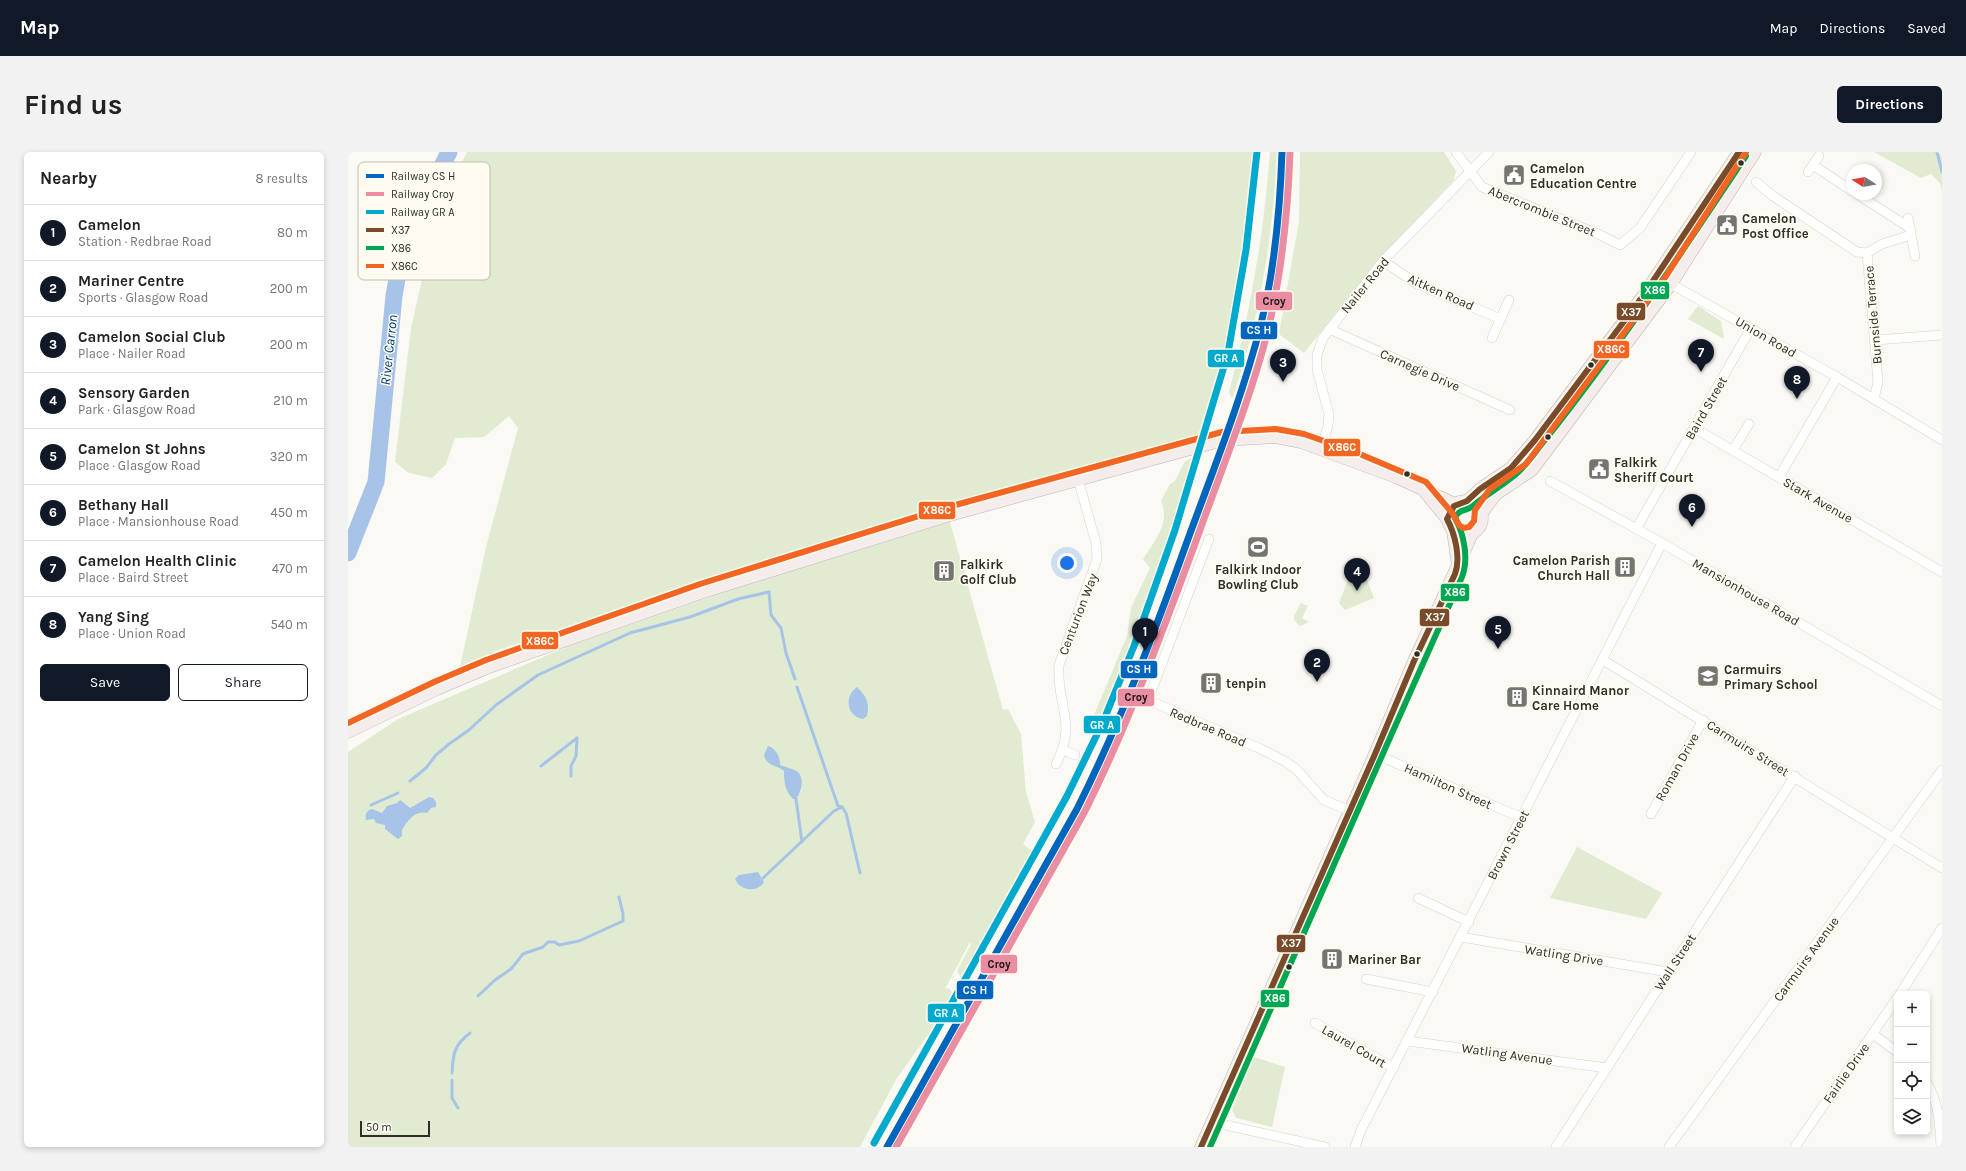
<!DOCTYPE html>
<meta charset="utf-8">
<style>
:root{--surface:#fff;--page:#f2f2f2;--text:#222;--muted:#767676;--line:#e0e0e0;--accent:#111827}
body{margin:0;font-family:Karla,sans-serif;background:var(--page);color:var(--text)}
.controls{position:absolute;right:12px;bottom:12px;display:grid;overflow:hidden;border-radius:6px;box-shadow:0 2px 6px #0003}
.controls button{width:36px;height:36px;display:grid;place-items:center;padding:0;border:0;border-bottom:1px solid var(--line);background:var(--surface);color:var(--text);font:20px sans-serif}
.compass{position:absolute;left:1498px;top:12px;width:36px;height:36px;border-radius:50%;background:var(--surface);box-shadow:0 2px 6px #0003;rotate:281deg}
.scale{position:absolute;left:12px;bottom:10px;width:70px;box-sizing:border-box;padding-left:4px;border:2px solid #2e2d29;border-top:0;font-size:11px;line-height:14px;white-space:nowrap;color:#2e2d29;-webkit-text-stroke:3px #fefbf0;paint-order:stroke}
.you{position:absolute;left:719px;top:411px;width:14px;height:14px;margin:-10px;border:3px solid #fff;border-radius:50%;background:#1a73e8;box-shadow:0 0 0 6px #1a73e833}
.badge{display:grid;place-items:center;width:26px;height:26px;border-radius:50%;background:var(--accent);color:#fff;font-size:13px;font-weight:700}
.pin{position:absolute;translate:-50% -33px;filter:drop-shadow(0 1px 2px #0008)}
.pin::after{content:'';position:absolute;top:21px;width:14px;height:12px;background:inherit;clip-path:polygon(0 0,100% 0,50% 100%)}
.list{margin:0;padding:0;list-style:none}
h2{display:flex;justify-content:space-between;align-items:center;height:52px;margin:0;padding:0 16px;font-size:17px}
h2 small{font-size:13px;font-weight:400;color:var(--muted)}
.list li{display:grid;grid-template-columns:26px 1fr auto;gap:12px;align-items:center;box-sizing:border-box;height:56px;padding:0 16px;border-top:1px solid var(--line)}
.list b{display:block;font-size:15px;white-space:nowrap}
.list p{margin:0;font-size:13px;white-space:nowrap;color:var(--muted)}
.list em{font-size:13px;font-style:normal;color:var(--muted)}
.actions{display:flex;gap:8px;padding:12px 16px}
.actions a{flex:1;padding:9px 0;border:1px solid var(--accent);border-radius:6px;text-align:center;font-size:14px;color:var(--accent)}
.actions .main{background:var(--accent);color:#fff}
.icon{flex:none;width:22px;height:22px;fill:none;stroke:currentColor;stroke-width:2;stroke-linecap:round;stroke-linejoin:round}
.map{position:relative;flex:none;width:1594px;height:995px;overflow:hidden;border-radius:6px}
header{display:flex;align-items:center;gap:24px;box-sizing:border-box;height:56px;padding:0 20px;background:var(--accent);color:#fff}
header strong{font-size:19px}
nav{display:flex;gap:22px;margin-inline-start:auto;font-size:14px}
.intro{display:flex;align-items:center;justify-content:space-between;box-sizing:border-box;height:96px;padding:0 24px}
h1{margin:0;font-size:28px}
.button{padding:10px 18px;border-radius:6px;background:var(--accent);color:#fff;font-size:14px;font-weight:700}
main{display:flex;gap:24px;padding:0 24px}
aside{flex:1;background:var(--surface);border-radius:6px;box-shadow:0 2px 6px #0003}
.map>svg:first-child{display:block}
.green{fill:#e0ebd1}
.water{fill:#a7c4e8}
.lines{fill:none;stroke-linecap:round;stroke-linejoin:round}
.stream{stroke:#a7c4e8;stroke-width:3}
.river{stroke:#a7c4e8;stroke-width:17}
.minor-casing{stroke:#d4d3ce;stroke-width:10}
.major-casing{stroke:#c1b6b2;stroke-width:13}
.minor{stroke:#fefefd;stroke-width:9}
.major{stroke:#f4edec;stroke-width:12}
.bus-1-casing{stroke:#fefbf0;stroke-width:9}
.bus-2-casing{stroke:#fefbf0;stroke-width:9}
.bus-3-casing{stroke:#fefbf0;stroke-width:9}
.bus-1{stroke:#7a4b2a;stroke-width:6}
.bus-2{stroke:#00a651;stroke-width:6}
.bus-3{stroke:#f26522;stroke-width:6}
.rail-1-casing{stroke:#fefbf0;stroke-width:10}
.rail-2-casing{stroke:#fefbf0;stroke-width:10}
.rail-3-casing{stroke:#fefbf0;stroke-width:10}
.rail-1{stroke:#0065bd;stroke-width:7}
.rail-2{stroke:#ea8ca2;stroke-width:7}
.rail-3{stroke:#00a9ce;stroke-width:7}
.bus-dot{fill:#2e2d29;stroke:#fefbf0;stroke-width:1.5}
.labels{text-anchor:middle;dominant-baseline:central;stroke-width:3;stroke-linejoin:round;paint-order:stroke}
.poi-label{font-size:13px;font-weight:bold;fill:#2e2d29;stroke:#fefbf0;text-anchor:start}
.street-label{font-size:13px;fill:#2e2d29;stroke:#fefbf0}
.water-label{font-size:14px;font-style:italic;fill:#003f7c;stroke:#fefbf0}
.key{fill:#fefbf0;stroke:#c0bdb4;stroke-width:1}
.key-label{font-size:11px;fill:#2e2d29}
.line-badge{stroke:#fefbf0;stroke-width:1.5}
.badge-label{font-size:11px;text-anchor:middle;font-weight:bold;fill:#fff}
.pale-badge-label{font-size:11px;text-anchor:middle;font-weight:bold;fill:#111}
</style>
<header>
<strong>Map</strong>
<nav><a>Map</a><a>Directions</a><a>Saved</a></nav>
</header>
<div class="intro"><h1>Find us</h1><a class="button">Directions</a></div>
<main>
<aside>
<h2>Nearby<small>8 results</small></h2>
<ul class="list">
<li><span class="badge">1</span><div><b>Camelon</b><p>Station · Redbrae Road</p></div><em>80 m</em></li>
<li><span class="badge">2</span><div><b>Mariner Centre</b><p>Sports · Glasgow Road</p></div><em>200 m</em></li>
<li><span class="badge">3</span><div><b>Camelon Social Club</b><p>Place · Nailer Road</p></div><em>200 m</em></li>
<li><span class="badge">4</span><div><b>Sensory Garden</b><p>Park · Glasgow Road</p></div><em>210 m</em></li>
<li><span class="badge">5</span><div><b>Camelon St Johns</b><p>Place · Glasgow Road</p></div><em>320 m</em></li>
<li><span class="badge">6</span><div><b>Bethany Hall</b><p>Place · Mansionhouse Road</p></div><em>450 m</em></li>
<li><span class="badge">7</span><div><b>Camelon Health Clinic</b><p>Place · Baird Street</p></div><em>470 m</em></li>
<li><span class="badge">8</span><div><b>Yang Sing</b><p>Place · Union Road</p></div><em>540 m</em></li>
</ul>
<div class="actions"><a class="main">Save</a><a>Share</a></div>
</aside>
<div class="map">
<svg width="1594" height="995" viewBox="0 0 1594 995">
<rect width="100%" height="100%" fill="#faf9f4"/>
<!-- green -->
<g class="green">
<path d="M119,0H909L899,108L880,206L859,279L851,280V284L599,354L351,429L145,500L141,515L109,529L138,395L170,276L161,264L136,285L107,286L98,312L84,326L61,321L47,310L63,176L90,58Z"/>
<path d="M922,0H929C925,84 912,168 884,247L881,240C902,161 916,82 922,0Z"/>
<path d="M952,0H1096L1108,19L1106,28L1032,106L956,201L931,182L951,69Z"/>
<path d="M1526,0H1594V41L1592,31L1583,22L1573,26Z"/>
<path d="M1350,154L1373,169L1376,187L1340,167Z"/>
<path d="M850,304L853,305L833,371L827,373L807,440L803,442L798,455L795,456L782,488L784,490L777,509L780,511L755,571L744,568L779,484L783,456L802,416L795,407C806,390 823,370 813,349L822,332L827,329L837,309Z"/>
<path d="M602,370L655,558L660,557L673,582L678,640L687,670L675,692L688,702L664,747L619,820L612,824L609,819L623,792L622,790L597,837L600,836L604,840L580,883L549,926L512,995H0V600L50,567L221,494L388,436Z"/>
<path d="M1004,418L1017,423L1026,446L997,458L991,451Z"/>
<path d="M953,451L960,454L954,466L961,470L952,474L946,468V464Z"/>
<path d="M1229,695L1314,741L1298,767L1202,746Z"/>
<path d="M906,905L937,915L924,975L888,966L884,958Z"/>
</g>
<!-- water -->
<g class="water">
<path d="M509,535C518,544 522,551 519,564L515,567C498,564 496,544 509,535Z"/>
<path d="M420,594C427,595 433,606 432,613C437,615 446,617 450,620C457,627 453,640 448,647H445C437,639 436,630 436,619C429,613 418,614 416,603Z"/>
<path d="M81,645L85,646L88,650V655L83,656L79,661C67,658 60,668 54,678V684L50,687L37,677V673L28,671L26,667L18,668C17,663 18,659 24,657L34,661L39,654L49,651L52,648L62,656Z"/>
<path d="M410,720L416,730C409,741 392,739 387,727L391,723Z"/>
</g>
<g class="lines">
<!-- stream -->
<g class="stream">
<path d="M1589,0L1594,20"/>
<path d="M193,614L229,586"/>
<path d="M223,624V614L228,604L229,586"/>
<path d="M62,629L78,616L88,603L101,592L121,578L148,553L190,523L282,481L342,465L390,447L421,440L423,463L433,476L438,501L447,527"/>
<path d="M448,647L454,690"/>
<path d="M23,653L50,641"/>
<path d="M494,655L498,661L512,721"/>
<path d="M415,726L486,659L494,655L490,654L449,535"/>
<path d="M130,844L147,828L163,817L175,802L195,795L200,790H207L211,793L231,789L275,769V762L271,745"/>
<path d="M104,921C105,902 106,893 122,881"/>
<path d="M104,928V946L110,956"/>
</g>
<!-- river -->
<path class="river" d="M0,401L28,330L46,144L52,110L66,71L101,0"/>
<!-- minor casing -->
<g class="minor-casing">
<g id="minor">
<path d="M1108,0L1134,35L1250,82L1272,93L1292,76L1343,0"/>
<path d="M1465,13L1504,39"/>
<path d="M1460,20L1471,4"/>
<path d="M1408,30L1425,44L1509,100L1519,101"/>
<path d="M1509,42L1562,76"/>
<path d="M1560,66L1567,104"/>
<path d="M1035,109L1069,132L1153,167"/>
<path d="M1323,132L1489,225L1594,288"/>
<path d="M981,177L1162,258"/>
<path d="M1144,186L1161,148"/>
<path d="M1527,188L1594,183"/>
<path d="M1526,247L1530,230L1519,101L1534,92L1563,83"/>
<path d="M1346,276L1594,420"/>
<path d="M973,297L980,274L981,262L969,218V203L975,186L1035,109L1141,0"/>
<path d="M1385,298L1401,272"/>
<path d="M1431,325L1489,225"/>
<path d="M1202,329L1314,391L1594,554"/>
<path d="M1288,377L1403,176"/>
<path d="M861,387L800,548L913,597L938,610L949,618L976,648L1002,659"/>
<path d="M1255,508L1594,716"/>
<path d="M715,598L727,603"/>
<path d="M1027,602L1174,666"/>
<path d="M708,612C730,570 708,554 711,513L749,407L748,391L730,327"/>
<path d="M1303,662L1355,568"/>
<path d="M1070,746L1121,770"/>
<path d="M1113,785L1320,820"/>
<path d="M1018,827L1085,840"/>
<path d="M1552,842L1594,776"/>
<path d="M967,871L1046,916"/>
<path d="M1525,882L1549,900"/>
<path d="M1060,889L1259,916"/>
<path d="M1579,931C1591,952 1592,972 1593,995"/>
<path d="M864,970L977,995"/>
<path d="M1007,995L1013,978L1314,391"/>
<path d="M1208,995L1447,624"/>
<path d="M1321,995L1594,618"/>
<path d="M1447,995L1549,846"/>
</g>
</g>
<!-- major casing -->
<g class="major-casing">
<g id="major">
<path d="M1077,340L1099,367"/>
<circle cx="1117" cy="366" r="17"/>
<path d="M1119,349L1132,337L1163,316L1187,288L1295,144L1391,0"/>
<path d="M1134,361L1148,342L1184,318L1208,286L1323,132L1407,0"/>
<path d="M1105,379L1110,414"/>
<path d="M0,580L89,537L141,515L355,440L602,363L875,288L927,285L953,290L1048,325L1107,352"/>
<path d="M853,995L1027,602L1066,509L1124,382"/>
</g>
</g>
<!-- minor -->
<use href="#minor" class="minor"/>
<!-- major -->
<use href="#major" class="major"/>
<!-- bus-1 casing -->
<g class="bus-1-casing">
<path id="bus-1" d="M853,995L1027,602L1066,509L1107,422C1113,406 1107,382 1099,367L1106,354L1119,349L1132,337L1163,316L1187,288L1295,144L1391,0"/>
</g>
<!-- bus-2 casing -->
<g class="bus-2-casing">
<path id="bus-2" d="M862,995C946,805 1028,614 1114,425C1121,407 1116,382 1107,366C1111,356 1119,360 1126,353C1139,342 1154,334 1167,323C1177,315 1185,303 1193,293C1267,201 1332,103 1398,4"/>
</g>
<!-- bus-3 casing -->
<g class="bus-3-casing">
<path id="bus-3" d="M0,571L86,530L138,508L352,432L600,355L874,280L928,277L956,282L1007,300L1078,330L1105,362L1111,373L1115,376L1121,375L1126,369L1127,358L1142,337L1178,312L1316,127L1398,0"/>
</g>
<!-- bus-1 -->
<use href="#bus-1" class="bus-1"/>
<!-- bus-2 -->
<use href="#bus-2" class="bus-2"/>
<!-- bus-3 -->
<use href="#bus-3" class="bus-3"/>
<!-- rail-1 casing -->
<g class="rail-1-casing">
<path id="rail-1" d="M539,995L729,657C773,569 807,479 840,387C866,316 894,246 913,172C927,116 932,58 934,0"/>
</g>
<!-- rail-2 casing -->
<g class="rail-2-casing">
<path id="rail-2" d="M548,995L736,661C780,573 814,481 848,389C873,318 903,247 921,174C934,117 940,58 942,0"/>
</g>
<!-- rail-3 casing -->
<g class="rail-3-casing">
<path id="rail-3" d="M526,991L719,644L755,570L786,494L827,378L880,201L898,98L909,0"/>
</g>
<!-- rail-1 -->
<use href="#rail-1" class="rail-1"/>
<!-- rail-2 -->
<use href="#rail-2" class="rail-2"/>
<!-- rail-3 -->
<use href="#rail-3" class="rail-3"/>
</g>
<!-- icons -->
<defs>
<g id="civic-square" transform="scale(1.15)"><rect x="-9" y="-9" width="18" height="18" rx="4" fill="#757470" stroke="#fefbf0"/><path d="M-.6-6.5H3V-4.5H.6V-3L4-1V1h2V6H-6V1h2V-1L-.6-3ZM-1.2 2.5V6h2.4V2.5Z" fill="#fff"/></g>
<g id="stadium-square" transform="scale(1.15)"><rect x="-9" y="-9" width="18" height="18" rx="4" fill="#757470" stroke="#fefbf0"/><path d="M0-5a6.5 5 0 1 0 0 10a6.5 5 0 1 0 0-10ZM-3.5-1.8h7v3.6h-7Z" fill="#fff"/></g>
<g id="building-square" transform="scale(1.15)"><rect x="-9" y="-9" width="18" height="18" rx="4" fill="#757470" stroke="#fefbf0"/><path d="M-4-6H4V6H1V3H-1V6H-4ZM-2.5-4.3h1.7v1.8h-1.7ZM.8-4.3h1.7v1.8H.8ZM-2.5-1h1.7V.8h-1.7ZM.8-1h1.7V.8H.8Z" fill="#fff"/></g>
<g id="school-square" transform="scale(1.15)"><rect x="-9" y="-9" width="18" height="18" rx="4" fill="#757470" stroke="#fefbf0"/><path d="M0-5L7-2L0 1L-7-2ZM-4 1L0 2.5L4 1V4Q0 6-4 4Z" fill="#fff"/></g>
</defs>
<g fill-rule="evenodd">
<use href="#civic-square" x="1166" y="23"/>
<use href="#civic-square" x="1379" y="73"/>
<use href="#civic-square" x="1251" y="317"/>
<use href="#stadium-square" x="910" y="395"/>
<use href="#building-square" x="1277" y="415"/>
<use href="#building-square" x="596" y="419"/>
<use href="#school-square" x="1360" y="524"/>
<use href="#building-square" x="863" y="531"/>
<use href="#building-square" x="1169" y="545"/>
<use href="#building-square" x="984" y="807"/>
</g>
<!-- markers -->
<g class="bus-dot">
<circle cx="1393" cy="11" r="3.5"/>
<circle cx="1243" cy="213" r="3.5"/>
<circle cx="1200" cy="285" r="3.5"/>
<circle cx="1059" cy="322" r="3.5"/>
<circle cx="1069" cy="502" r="3.5"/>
<circle cx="941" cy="815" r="3.5"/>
</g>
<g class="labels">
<!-- poi labels -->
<g class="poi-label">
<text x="1182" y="16">Camelon<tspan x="1182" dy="15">Education Centre</tspan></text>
<text x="1394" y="66">Camelon<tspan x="1394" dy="15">Post Office</tspan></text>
<text x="1266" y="310">Falkirk<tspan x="1266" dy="15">Sheriff Court</tspan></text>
<text x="1262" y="408" text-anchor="end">Camelon Parish<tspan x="1262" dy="15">Church Hall</tspan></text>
<text x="612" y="412">Falkirk<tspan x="612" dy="15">Golf Club</tspan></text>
<text x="910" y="417" text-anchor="middle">Falkirk Indoor<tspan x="910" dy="15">Bowling Club</tspan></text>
<text x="1376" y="517">Carmuirs<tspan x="1376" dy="15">Primary School</tspan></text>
<text x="878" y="531">tenpin</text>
<text x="1184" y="538">Kinnaird Manor<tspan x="1184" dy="15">Care Home</tspan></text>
<text x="1000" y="807">Mariner Bar</text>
</g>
<!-- street labels -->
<g class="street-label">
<text transform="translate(1194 59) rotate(22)">Abercrombie Street</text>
<text transform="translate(1017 133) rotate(-51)">Nailer Road</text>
<text transform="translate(1093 140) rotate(24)">Aitken Road</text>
<text transform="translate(1525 163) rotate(-95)">Burnside Terrace</text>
<text transform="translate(1418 185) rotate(30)">Union Road</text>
<text transform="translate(1072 218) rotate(24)">Carnegie Drive</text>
<text transform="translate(1358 256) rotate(-60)">Baird Street</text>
<text transform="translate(1470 348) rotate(30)">Stark Avenue</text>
<text transform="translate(1398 440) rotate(30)">Mansionhouse Road</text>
<text transform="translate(730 462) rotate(-69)">Centurion Way</text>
<text transform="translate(860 575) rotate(23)">Redbrae Road</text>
<text transform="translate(1400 596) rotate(32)">Carmuirs Street</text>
<text transform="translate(1329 615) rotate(-61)">Roman Drive</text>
<text transform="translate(1100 634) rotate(24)">Hamilton Street</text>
<text transform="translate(1160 693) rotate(-63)">Brown Street</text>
<text transform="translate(1216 803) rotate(9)">Watling Drive</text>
<text transform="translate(1458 807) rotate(-54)">Carmuirs Avenue</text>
<text transform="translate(1327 810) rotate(-57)">Wall Street</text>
<text transform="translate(1006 894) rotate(30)">Laurel Court</text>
<text transform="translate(1159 902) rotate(8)">Watling Avenue</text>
<text transform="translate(1498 921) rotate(-55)">Fairlie Drive</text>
</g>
<!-- water labels -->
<g class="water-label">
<text transform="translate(41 198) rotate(-84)">River Carron</text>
</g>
</g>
<!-- legend -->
<rect x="10" y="10" width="132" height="118" rx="6" class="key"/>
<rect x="18" y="22" width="18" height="4" fill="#0065bd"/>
<rect x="18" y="40" width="18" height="4" fill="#ea8ca2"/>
<rect x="18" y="58" width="18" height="4" fill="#00a9ce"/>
<rect x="18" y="76" width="18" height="4" fill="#7a4b2a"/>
<rect x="18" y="94" width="18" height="4" fill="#00a651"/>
<rect x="18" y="112" width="18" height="4" fill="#f26522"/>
<g class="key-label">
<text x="43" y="28">Railway CS H</text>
<text x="43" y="46">Railway Croy</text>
<text x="43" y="64">Railway GR A</text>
<text x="43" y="82">X37</text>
<text x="43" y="100">X86</text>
<text x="43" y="118">X86C</text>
</g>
<g class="line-badge">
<rect x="1292" y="129" width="30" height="19" rx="4" fill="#00a651"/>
<rect x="907" y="139" width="38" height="20" rx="4" fill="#ea8ca2"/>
<rect x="1268" y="150" width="30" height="19" rx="4" fill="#7a4b2a"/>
<rect x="892" y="169" width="38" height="19" rx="4" fill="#0065bd"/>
<rect x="1245" y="188" width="37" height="19" rx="4" fill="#f26522"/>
<rect x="859" y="197" width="38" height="19" rx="4" fill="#00a9ce"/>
<rect x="975" y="286" width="38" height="19" rx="4" fill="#f26522"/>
<rect x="570" y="349" width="38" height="19" rx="4" fill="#f26522"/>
<rect x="1092" y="431" width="30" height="19" rx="4" fill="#00a651"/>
<rect x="1071" y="456" width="31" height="19" rx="4" fill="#7a4b2a"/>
<rect x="173" y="479" width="38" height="19" rx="4" fill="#f26522"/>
<rect x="772" y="508" width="38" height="19" rx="4" fill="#0065bd"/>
<rect x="769" y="536" width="38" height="19" rx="4" fill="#ea8ca2"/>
<rect x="735" y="563" width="38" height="19" rx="4" fill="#00a9ce"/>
<rect x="928" y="782" width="30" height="19" rx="4" fill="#7a4b2a"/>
<rect x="632" y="802" width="38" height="20" rx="4" fill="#ea8ca2"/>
<rect x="608" y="828" width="38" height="20" rx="4" fill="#0065bd"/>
<rect x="912" y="837" width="30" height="19" rx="4" fill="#00a651"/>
<rect x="579" y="851" width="38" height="20" rx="4" fill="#00a9ce"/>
</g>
<g class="badge-label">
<text x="1307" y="142">X86</text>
<text x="1283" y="164">X37</text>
<text x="911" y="182">CS H</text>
<text x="1263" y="201">X86C</text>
<text x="878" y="210">GR A</text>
<text x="994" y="299">X86C</text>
<text x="589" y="362">X86C</text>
<text x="1107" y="444">X86</text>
<text x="1087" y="469">X37</text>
<text x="192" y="493">X86C</text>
<text x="791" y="521">CS H</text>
<text x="754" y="577">GR A</text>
<text x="943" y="795">X37</text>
<text x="627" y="842">CS H</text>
<text x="927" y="850">X86</text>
<text x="598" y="865">GR A</text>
</g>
<g class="pale-badge-label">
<text x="926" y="153">Croy</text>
<text x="788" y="549">Croy</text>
<text x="651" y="816">Croy</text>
</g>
</svg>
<div class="controls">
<button>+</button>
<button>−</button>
<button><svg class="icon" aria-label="locate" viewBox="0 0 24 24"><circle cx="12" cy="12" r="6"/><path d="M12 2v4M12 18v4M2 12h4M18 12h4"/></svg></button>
<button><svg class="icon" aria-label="layers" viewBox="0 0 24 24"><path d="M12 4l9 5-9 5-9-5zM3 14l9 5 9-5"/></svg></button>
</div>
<svg class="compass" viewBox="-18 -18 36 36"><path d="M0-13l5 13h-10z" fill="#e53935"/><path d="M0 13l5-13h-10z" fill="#767676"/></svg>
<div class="scale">50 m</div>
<div class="you"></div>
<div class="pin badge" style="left:797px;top:499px">1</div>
<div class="pin badge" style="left:969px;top:530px">2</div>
<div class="pin badge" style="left:935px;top:230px">3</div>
<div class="pin badge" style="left:1009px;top:439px">4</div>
<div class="pin badge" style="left:1150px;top:497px">5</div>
<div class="pin badge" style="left:1344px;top:375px">6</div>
<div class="pin badge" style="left:1353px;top:220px">7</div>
<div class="pin badge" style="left:1449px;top:247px">8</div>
</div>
</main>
